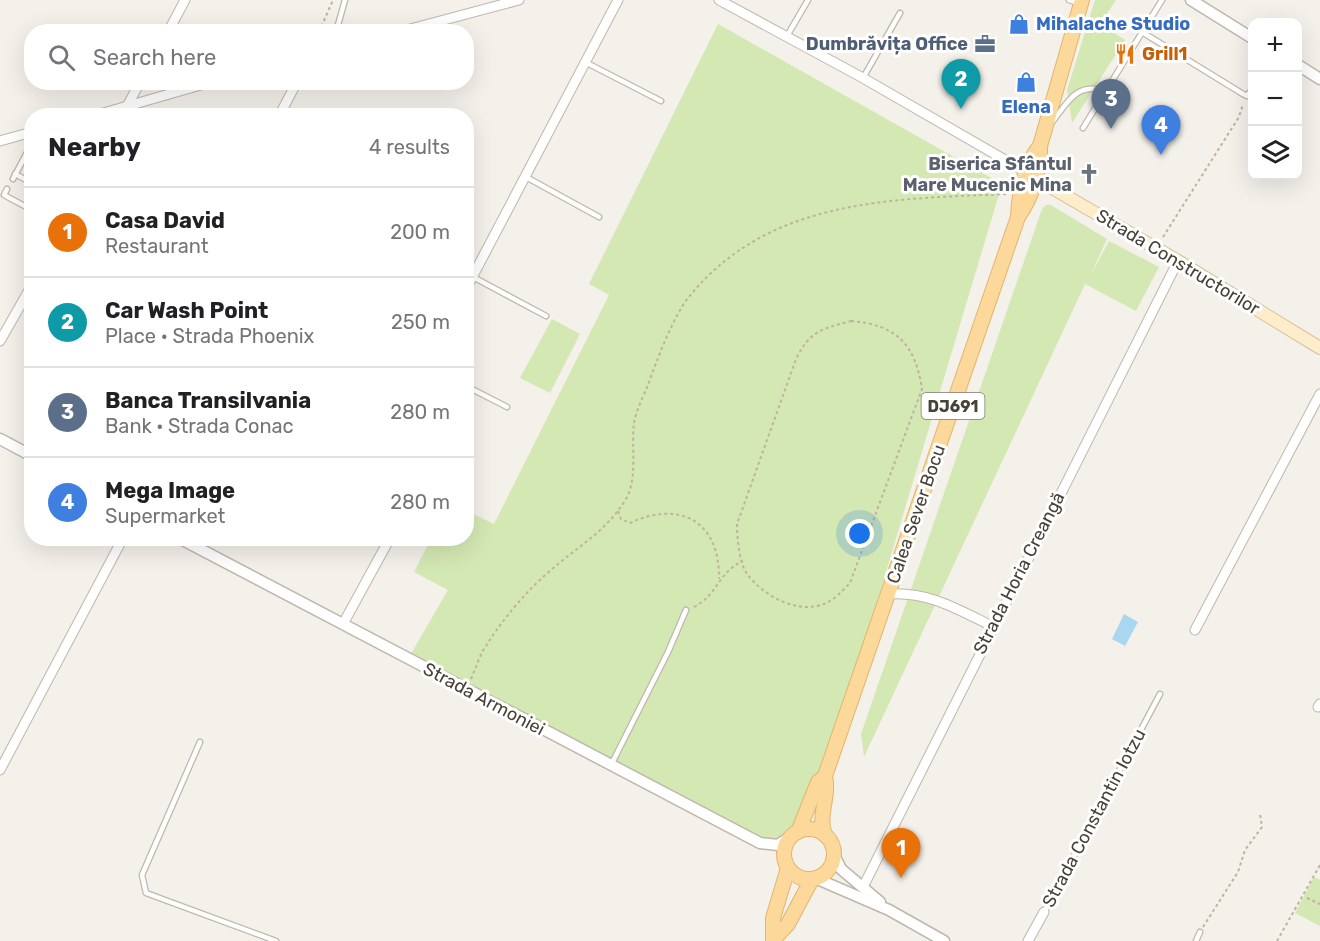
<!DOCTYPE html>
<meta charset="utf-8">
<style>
:root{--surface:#fff;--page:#f6f6f6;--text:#202124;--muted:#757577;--line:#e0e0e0;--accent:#f62f1f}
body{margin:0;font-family:Rubik,sans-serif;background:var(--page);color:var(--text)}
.controls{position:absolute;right:18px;top:18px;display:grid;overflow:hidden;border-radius:12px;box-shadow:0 6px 24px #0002}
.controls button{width:54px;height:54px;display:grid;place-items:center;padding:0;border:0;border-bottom:2px solid var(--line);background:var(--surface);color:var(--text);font:30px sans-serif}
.you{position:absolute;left:860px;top:534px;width:21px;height:21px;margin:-15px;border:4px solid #fff;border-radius:50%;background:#1a73e8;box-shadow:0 0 0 9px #1a73e833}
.badge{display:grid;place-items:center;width:39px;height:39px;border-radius:50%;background:var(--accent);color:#fff;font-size:20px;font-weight:700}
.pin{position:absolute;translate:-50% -50px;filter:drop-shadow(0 2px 3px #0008)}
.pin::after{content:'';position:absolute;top:32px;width:21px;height:18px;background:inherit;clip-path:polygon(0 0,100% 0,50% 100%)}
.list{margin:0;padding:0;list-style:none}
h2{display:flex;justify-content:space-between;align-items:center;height:78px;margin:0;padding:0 24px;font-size:26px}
h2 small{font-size:20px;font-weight:400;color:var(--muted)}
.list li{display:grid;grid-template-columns:39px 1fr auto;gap:18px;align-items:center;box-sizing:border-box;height:90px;padding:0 24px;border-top:2px solid var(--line)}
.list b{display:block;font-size:22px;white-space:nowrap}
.list p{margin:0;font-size:20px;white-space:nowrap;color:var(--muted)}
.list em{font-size:20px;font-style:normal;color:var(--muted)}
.icon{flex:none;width:33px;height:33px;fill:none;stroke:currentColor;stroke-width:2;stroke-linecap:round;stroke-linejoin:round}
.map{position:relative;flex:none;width:1320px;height:941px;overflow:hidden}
.search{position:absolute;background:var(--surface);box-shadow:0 6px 24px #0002;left:24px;top:24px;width:450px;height:66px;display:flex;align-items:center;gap:15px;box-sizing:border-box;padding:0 21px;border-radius:24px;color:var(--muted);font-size:22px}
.panel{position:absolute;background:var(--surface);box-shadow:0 6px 24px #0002;left:24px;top:108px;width:450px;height:438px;border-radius:24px}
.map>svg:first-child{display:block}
.green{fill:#d4e8b3}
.water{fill:#a8d7ef}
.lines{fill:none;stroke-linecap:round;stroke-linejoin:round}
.service-casing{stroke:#c0b7ac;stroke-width:7}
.minor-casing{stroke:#c0b7ac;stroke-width:11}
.tertiary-casing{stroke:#c0b7ac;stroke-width:13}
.secondary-casing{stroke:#d3c09a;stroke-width:14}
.primary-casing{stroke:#e2b56a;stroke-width:16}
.path{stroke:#c1b29e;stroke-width:2;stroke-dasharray:3 3;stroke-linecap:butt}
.service{stroke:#fff;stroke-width:4.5}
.minor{stroke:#fff;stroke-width:9}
.tertiary{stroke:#fff;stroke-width:10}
.secondary{stroke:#feedcb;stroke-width:12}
.primary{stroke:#fcd99b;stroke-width:14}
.labels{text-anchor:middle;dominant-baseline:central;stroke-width:6;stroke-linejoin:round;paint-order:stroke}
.shield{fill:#fff;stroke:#7f7a74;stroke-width:1.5}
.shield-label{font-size:16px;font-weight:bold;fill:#484138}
.shop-label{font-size:18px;font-weight:bold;fill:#366cbe;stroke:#fff;text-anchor:start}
.service-label{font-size:18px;font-weight:bold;fill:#4e5e75;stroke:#fff;text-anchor:end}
.food-label{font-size:18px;font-weight:bold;fill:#c56008;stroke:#fff;text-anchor:start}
.worship-label{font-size:18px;font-weight:bold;fill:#5b616d;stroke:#fff;text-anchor:end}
.street-label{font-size:18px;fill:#484138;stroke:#fff}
</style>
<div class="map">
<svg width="1320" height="941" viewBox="0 0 1320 941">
<rect width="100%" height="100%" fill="#f4f0ea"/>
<!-- green -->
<g class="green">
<path d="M1095,0H1116L1100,24L1125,40L1072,123L1067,90Z"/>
<path d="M718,24L1002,184L825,776L806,829L771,845L408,659L448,590L414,572L431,539L466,538L467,511L494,524L609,295L589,284Z"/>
<path d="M1046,205H1051L1107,239L1090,276L1109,241L1159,267L1136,311L1085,284L864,757L861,734L1042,209Z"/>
<path d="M552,319L580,334L550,393L520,378Z"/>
<path d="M1314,877L1320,880V926L1295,913Z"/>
</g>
<!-- water -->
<path class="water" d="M1124,614L1138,622L1125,646L1112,639Z"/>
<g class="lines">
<!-- service casing -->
<g class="service-casing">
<g id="service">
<path d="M1069,0L1079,3"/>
<path d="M336,32L345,0"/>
<path d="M1142,32L1243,94L1247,96L1252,89"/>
<path d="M787,36L808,0"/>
<path d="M587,63L661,101"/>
<path d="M863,78L900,13"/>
<path d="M1053,121C1069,100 1077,82 1107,91"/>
<path d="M1083,128L1162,0"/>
<path d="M15,174L32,183"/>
<path d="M526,177L599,217"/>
<path d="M13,179L32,143"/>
<path d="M7,189L4,195L32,210"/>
<path d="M473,277L546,316"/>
<path d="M466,386L507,407"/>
<path d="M200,742L142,875L146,893L276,941"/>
<path d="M611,765L668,652L686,610"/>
<path d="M1044,912L1160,694"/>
<path d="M1196,941L1200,932"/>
</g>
</g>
<!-- minor casing -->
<g class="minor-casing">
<g id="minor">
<path d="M719,0L863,78L1026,172"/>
<path d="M168,32L185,0"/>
<path d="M399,32L519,0"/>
<path d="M93,116L211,82"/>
<path d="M122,116L140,82"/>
<path d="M279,116L297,82"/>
<path d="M0,141L32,132"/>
<path d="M466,289L618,0"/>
<path d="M0,341L32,285"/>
<path d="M888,594C928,591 957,609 992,626"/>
<path d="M343,624L390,538"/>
<path d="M1195,630L1320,394"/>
<path d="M1318,707L1320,704"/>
<path d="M0,770L123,538"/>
<path d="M863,887L1178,261"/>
<path d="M1028,941L1044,912"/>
</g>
</g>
<!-- tertiary casing -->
<g class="tertiary-casing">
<g id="tertiary">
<path d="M1191,0L1252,38"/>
<path d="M1298,65L1320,79"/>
<path d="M0,439L32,456"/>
<path d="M179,538L760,843L778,845L790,837"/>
<path d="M833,853L841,869L880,902"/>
<path d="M815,878L889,910L944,941"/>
</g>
</g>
<!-- secondary casing -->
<g class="secondary-casing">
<path id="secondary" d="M1035,178L1178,261L1320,348"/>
</g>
<!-- primary casing -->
<g class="primary-casing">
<g id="primary">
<path d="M1018,217C1019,193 1024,165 1040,146"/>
<path d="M825,776C830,796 817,816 825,835"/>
<circle cx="809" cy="854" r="25"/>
<path d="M798,832L818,782L825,776L1018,217C1032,197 1041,170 1040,146L1082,0"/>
<path d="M774,939L788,924L812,879"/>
<path d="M773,941V918L788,868"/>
</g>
</g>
<!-- path -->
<g class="path">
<path d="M319,32L333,0"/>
<path d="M1163,237L1239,117L1243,104"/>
<path d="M851,321C897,325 915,344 922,389L850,583C845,588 839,595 833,599C805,619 765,598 747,574C739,562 737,538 737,524L796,359C810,331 821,329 851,321Z"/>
<path d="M618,511L621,519L630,523C682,499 720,523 719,579"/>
<path d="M694,607C718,595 717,573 743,561"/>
<path d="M471,679C476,668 479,656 486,646C502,620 527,590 551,570C578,546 606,532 626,499C638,478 631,447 634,423C636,411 643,397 648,385C656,362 673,317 688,298C768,198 892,199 1008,194"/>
<path d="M1307,898L1320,904"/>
<path d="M1203,927L1238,872L1245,850L1262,827L1260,814"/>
<path d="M1277,941L1320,865"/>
</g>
<!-- service -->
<use href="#service" class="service"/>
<!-- minor -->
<use href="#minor" class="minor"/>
<!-- tertiary -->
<use href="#tertiary" class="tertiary"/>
<!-- secondary -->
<use href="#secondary" class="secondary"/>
<!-- primary -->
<use href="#primary" class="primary"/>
</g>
<!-- icons -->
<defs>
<g id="shop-bare" transform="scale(1.62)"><path d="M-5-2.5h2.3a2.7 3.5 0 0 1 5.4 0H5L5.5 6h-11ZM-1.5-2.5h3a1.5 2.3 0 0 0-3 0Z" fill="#3f7fe0" stroke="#fff" stroke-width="2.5" paint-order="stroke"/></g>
<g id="office-bare" transform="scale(1.62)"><path d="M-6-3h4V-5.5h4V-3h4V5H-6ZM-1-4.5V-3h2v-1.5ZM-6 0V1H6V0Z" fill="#5c6f8a" stroke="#fff" stroke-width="2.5" paint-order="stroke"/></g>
<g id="restaurant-bare" transform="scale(1.62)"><path d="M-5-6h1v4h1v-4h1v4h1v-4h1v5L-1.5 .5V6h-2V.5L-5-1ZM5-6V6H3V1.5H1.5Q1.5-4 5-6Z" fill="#e8710a" stroke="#fff" stroke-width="2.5" paint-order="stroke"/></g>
<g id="church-bare" transform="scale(1.62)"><path d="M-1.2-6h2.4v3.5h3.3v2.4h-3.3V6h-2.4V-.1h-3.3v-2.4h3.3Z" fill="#6b7280" stroke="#fff" stroke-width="2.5" paint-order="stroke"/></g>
</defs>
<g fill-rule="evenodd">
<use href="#shop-bare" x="1019" y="24"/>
<use href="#office-bare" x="985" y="44"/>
<use href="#restaurant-bare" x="1125" y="54"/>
<use href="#shop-bare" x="1026" y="82"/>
<use href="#church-bare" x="1089" y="174"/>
</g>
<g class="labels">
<!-- shield labels -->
<rect class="shield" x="921.5" y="393" width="63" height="26" rx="4.5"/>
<g class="shield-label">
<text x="953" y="406">DJ691</text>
</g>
<!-- shop labels -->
<g class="shop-label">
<text x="1036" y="24">Mihalache Studio</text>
<text x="1026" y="107" text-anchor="middle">Elena</text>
</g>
<!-- service labels -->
<g class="service-label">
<text x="968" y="44">Dumbrăvița Office</text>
</g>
<!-- food labels -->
<g class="food-label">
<text x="1142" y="54">Grill1</text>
</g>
<!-- worship labels -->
<g class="worship-label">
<text x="1072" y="164">Biserica Sfântul<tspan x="1072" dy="21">Mare Mucenic Mina</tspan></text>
</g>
<!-- street labels -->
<g class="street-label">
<text transform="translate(1178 262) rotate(31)">Strada Constructorilor</text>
<text transform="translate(916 514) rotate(-71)">Calea Sever Bocu</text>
<text transform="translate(1019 573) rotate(-63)">Strada Horia Creangă</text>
<text transform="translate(484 699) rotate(28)">Strada Armoniei</text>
<text transform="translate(1094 818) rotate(-62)">Strada Constantin Iotzu</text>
</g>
</g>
</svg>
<div class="controls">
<button>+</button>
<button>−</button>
<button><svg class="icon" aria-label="layers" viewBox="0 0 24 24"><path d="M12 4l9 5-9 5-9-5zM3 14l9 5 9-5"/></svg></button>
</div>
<div class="you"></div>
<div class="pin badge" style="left:901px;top:878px;background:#e8710a">1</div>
<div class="pin badge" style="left:961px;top:109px;background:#0f9aa8">2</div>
<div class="pin badge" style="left:1111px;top:129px;background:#5c6f8a">3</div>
<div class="pin badge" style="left:1161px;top:155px;background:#3f7fe0">4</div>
<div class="search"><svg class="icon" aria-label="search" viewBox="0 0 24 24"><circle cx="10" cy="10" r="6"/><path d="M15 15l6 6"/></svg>Search here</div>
<section class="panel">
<h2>Nearby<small>4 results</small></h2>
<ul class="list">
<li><span class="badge" style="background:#e8710a">1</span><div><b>Casa David</b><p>Restaurant</p></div><em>200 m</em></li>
<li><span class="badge" style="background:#0f9aa8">2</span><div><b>Car Wash Point</b><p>Place · Strada Phoenix</p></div><em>250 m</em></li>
<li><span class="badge" style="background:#5c6f8a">3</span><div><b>Banca Transilvania</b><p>Bank · Strada Conac</p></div><em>280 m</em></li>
<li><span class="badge" style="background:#3f7fe0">4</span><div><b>Mega Image</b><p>Supermarket</p></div><em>280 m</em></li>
</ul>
</section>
</div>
